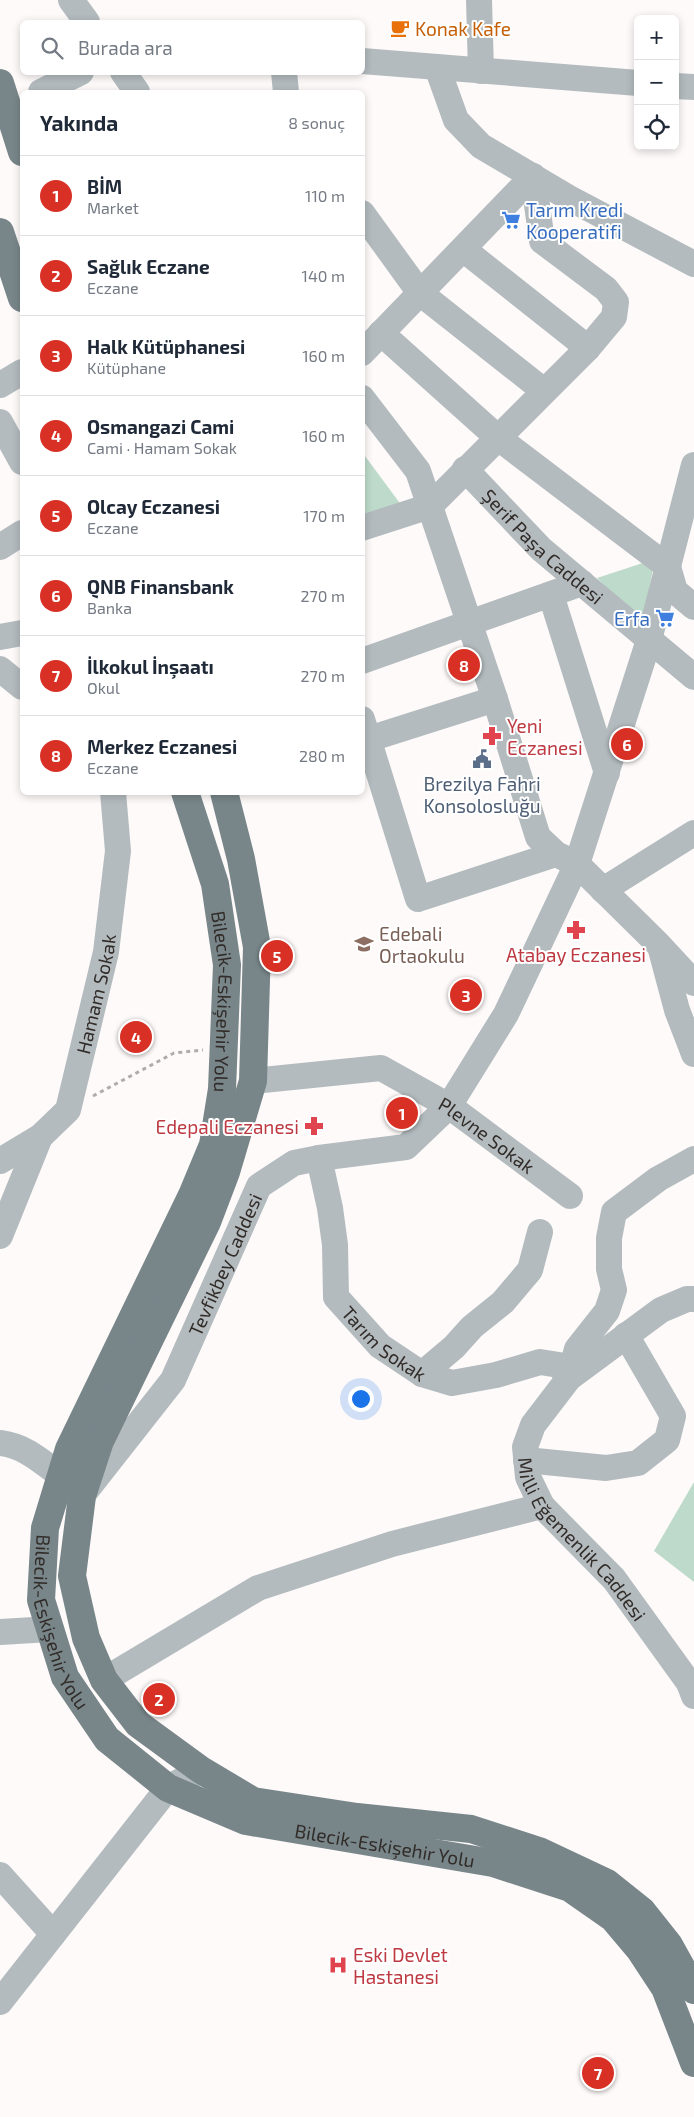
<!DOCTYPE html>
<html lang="tr">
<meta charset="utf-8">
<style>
:root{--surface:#fff;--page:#f2f2f3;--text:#1f2937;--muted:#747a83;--line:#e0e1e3;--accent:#d93025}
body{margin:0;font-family:"Exo 2",sans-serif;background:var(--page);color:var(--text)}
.controls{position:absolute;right:15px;top:15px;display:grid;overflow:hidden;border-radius:8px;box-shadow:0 2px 8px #0003}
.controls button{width:45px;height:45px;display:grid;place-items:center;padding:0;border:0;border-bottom:1px solid var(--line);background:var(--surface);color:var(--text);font:25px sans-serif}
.you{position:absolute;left:360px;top:1398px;width:18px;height:18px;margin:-12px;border:4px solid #fff;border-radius:50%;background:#1a73e8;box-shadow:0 0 0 8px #1a73e833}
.badge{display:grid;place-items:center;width:32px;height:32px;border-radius:50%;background:var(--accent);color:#fff;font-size:16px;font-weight:700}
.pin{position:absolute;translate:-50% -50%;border:2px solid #fff;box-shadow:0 1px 5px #0006}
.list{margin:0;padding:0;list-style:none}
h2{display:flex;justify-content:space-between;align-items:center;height:65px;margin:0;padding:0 20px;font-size:21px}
h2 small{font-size:16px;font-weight:400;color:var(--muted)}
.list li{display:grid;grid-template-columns:32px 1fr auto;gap:15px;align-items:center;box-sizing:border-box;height:80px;padding:0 20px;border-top:1px solid var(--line)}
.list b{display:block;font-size:19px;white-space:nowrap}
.list p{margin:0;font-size:16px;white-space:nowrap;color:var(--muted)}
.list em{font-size:16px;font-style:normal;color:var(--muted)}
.icon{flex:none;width:28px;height:28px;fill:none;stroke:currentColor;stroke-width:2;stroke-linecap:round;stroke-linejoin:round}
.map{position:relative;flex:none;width:694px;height:2117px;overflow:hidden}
.search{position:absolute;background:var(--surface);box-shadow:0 2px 8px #0003;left:20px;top:20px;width:345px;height:55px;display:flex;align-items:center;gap:12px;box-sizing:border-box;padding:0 18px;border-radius:8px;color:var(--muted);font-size:19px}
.panel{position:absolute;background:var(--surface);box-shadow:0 2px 8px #0003;left:20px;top:90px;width:345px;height:705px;border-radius:8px}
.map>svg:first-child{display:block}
.green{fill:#bedaca}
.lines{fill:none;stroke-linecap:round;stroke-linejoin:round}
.path{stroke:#b1acab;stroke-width:3;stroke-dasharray:4 4;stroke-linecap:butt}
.minor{stroke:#b3bbbe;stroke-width:26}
.major{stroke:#78868a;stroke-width:28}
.labels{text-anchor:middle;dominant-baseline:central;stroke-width:4;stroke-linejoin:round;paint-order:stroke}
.food-label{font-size:19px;fill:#c56008;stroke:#fff;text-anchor:start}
.shop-label{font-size:19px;fill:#366cbe;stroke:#fff;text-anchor:start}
.street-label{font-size:19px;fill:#322c29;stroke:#fff}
.health-label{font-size:19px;fill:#be3a42;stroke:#fff;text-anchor:start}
.service-label{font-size:19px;fill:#4e5e75;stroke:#fff}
.education-label{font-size:19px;fill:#785e54;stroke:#fff;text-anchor:start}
</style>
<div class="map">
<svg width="694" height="2117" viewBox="0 0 694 2117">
<rect width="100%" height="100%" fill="#fefaf9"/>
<!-- green -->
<g class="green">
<path d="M362,452L402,506L362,520Z"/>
<path d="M655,559L642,625L597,578Z"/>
<path d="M694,1482V1582L654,1551Z"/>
</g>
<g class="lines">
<!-- path -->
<path class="path" d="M93,1096L174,1053L203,1050"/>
<!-- minor -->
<g class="minor">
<path d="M71,0L87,22"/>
<path d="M479,0L481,71"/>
<path d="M362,61L638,83"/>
<path d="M437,67L456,120L481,146L569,198L694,264"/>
<path d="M123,72L137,92"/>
<path d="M284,72L286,92"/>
<path d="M675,86L694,87"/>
<path d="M41,92L81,72"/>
<path d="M362,213L420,293L544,391"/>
<path d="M463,249L588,348"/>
<path d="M381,333L497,437L668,567L675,591L694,607"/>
<path d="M362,353L533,176"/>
<path d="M0,385L22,372"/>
<path d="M362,398L418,471L495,699L538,837L556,854L577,864L659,945L694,983"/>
<path d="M0,422L22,462"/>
<path id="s1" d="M465,469L541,549L694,677"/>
<path d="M362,528L430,506L588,348L614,317L616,302L606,289L542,241L533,176"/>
<path d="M0,547L22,533"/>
<path d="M551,595L607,773"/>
<path d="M0,637L22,633"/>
<path d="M362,661L582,583"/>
<path d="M0,669L22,687"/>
<path d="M362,719L418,899L556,854"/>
<path d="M369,739L495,699"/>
<path d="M603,890L694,833"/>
<path d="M661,950L677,1010L694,1054"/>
<path id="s2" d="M253,1081L381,1068L449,1106L570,1196"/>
<path id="s3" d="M319,1158L330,1208L335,1245L336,1297L380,1346L422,1374L452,1383L496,1375L540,1362L559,1365L569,1378"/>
<path id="s4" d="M0,1161L40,1137L68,1110L106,952L118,851L113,792"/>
<path d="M0,1236L40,1137"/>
<path id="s5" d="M694,1299H687L661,1310L569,1378L533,1425L525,1447L528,1477L542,1506L614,1579L689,1683L694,1696"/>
<path d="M422,1374L454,1347L472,1327L503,1302L530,1270L540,1232"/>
<path d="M569,1378L577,1349L607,1311L614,1290L609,1269V1238L614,1212L658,1179L694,1159"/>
<path d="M0,1443C25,1446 41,1461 61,1476"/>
<path d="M526,1460L606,1468L638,1463L667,1440L673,1416L626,1335"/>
<path id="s6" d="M85,1492L173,1380L259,1186L294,1163L319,1158L406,1147L449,1106L506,1014L577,864L649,640L694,465"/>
<path d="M0,1632L50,1629"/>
<path d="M104,1680L258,1588L392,1544L542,1506"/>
<path d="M0,1875L53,1934"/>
<path d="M0,2002L168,1788L201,1770"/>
</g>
<!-- major -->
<g class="major">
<path d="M0,83L22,152"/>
<path d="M0,232L22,298"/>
<path id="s7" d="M185,792L215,884L227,965L222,1089L213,1145L193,1193L69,1449L45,1528L41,1600L65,1677L107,1739L168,1788L246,1821L493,1863L570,1888L613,1918L640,1950L665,1988L694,2063"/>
<path d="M224,792L241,859L257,947L253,1081L226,1172L207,1222L100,1441L82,1496L72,1576L86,1638L104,1680L138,1724L201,1770L253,1801L357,1817L471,1829L539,1851L607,1883L642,1911L669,1945L694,1990"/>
</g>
</g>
<!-- icons -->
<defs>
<g id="cafe-bare" transform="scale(1.5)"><path d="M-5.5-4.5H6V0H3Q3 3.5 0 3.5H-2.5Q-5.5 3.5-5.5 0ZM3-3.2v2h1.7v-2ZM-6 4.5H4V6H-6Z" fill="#e8710a" stroke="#fff" stroke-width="2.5" paint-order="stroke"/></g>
<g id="supermarket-bare" transform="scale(1.5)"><path d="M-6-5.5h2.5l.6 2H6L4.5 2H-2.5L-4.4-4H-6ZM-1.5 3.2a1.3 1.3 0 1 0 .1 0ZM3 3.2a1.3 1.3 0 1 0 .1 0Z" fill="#3f7fe0" stroke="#fff" stroke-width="2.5" paint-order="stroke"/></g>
<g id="pharmacy-bare" transform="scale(1.5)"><path d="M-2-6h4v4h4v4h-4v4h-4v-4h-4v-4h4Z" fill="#e0444e" stroke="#fff" stroke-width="2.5" paint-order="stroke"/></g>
<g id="civic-bare" transform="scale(1.5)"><path d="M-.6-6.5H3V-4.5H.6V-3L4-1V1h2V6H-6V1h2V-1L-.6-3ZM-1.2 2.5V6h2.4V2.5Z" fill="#5c6f8a" stroke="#fff" stroke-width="2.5" paint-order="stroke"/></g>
<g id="school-bare" transform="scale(1.5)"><path d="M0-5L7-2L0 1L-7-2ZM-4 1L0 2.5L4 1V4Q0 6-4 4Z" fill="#8d6e63" stroke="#fff" stroke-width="2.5" paint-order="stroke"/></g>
<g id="hospital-bare" transform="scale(1.5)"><path d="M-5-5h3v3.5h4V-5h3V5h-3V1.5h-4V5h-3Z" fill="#e0444e" stroke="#fff" stroke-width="2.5" paint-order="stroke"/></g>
</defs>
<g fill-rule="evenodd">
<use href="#cafe-bare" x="400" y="28"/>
<use href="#supermarket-bare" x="511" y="220"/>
<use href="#supermarket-bare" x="665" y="618"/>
<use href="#pharmacy-bare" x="492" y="736"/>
<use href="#civic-bare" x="482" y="759"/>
<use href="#pharmacy-bare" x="576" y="930"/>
<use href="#school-bare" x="364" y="944"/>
<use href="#pharmacy-bare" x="314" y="1126"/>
<use href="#hospital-bare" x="338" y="1965"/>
</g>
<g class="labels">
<!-- food labels -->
<g class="food-label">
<text x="415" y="28">Konak Kafe</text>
</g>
<!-- shop labels -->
<g class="shop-label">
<text x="526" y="209">Tarım Kredi<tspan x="526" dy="22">Kooperatifi</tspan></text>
<text x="650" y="618" text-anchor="end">Erfa</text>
</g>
<!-- street labels -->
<g class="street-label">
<text stroke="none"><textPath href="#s1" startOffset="110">Şerif Paşa Caddesi</textPath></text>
<text stroke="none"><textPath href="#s4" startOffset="205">Hamam Sokak</textPath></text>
<text stroke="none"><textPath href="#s7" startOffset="215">Bilecik-Eskişehir Yolu</textPath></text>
<text stroke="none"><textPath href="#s2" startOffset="254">Plevne Sokak</textPath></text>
<text stroke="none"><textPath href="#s6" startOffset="269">Tevfikbey Caddesi</textPath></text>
<text stroke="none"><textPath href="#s3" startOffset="208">Tarım Sokak</textPath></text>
<text stroke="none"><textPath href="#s5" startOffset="344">Milli Eğemenlik Caddesi</textPath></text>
<text stroke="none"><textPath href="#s7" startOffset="876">Bilecik-Eskişehir Yolu</textPath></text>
<text stroke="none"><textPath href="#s7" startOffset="1310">Bilecik-Eskişehir Yolu</textPath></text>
</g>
<!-- health labels -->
<g class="health-label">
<text x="507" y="725">Yeni<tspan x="507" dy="22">Eczanesi</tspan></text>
<text x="576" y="954" text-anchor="middle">Atabay Eczanesi</text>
<text x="299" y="1126" text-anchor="end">Edepali Eczanesi</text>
<text x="353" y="1954">Eski Devlet<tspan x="353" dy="22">Hastanesi</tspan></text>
</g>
<!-- service labels -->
<g class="service-label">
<text x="482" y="783">Brezilya Fahri<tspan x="482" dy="22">Konsolosluğu</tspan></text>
</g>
<!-- education labels -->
<g class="education-label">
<text x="379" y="933">Edebali<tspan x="379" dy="22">Ortaokulu</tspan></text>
</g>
</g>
</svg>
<div class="controls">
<button>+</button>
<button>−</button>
<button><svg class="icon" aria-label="locate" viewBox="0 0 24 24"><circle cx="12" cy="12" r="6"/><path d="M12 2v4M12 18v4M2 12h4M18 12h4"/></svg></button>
</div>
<div class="you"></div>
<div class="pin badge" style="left:402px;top:1113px">1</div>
<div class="pin badge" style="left:159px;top:1699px">2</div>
<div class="pin badge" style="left:466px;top:995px">3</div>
<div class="pin badge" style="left:136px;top:1037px">4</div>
<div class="pin badge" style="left:277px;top:956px">5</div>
<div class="pin badge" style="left:627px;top:744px">6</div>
<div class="pin badge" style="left:598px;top:2073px">7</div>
<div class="pin badge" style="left:464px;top:665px">8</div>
<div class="search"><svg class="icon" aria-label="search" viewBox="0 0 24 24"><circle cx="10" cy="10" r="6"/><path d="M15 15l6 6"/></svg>Burada ara</div>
<section class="panel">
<h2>Yakında<small>8 sonuç</small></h2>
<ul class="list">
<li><span class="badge">1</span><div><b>BİM</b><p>Market</p></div><em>110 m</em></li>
<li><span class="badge">2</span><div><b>Sağlık Eczane</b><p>Eczane</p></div><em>140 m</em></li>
<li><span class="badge">3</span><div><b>Halk Kütüphanesi</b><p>Kütüphane</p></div><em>160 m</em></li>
<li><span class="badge">4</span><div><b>Osmangazi Cami</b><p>Cami · Hamam Sokak</p></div><em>160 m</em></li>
<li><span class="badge">5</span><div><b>Olcay Eczanesi</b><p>Eczane</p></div><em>170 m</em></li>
<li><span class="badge">6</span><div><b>QNB Finansbank</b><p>Banka</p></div><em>270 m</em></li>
<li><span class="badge">7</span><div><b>İlkokul İnşaatı</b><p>Okul</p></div><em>270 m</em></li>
<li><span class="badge">8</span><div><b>Merkez Eczanesi</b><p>Eczane</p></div><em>280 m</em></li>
</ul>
</section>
</div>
